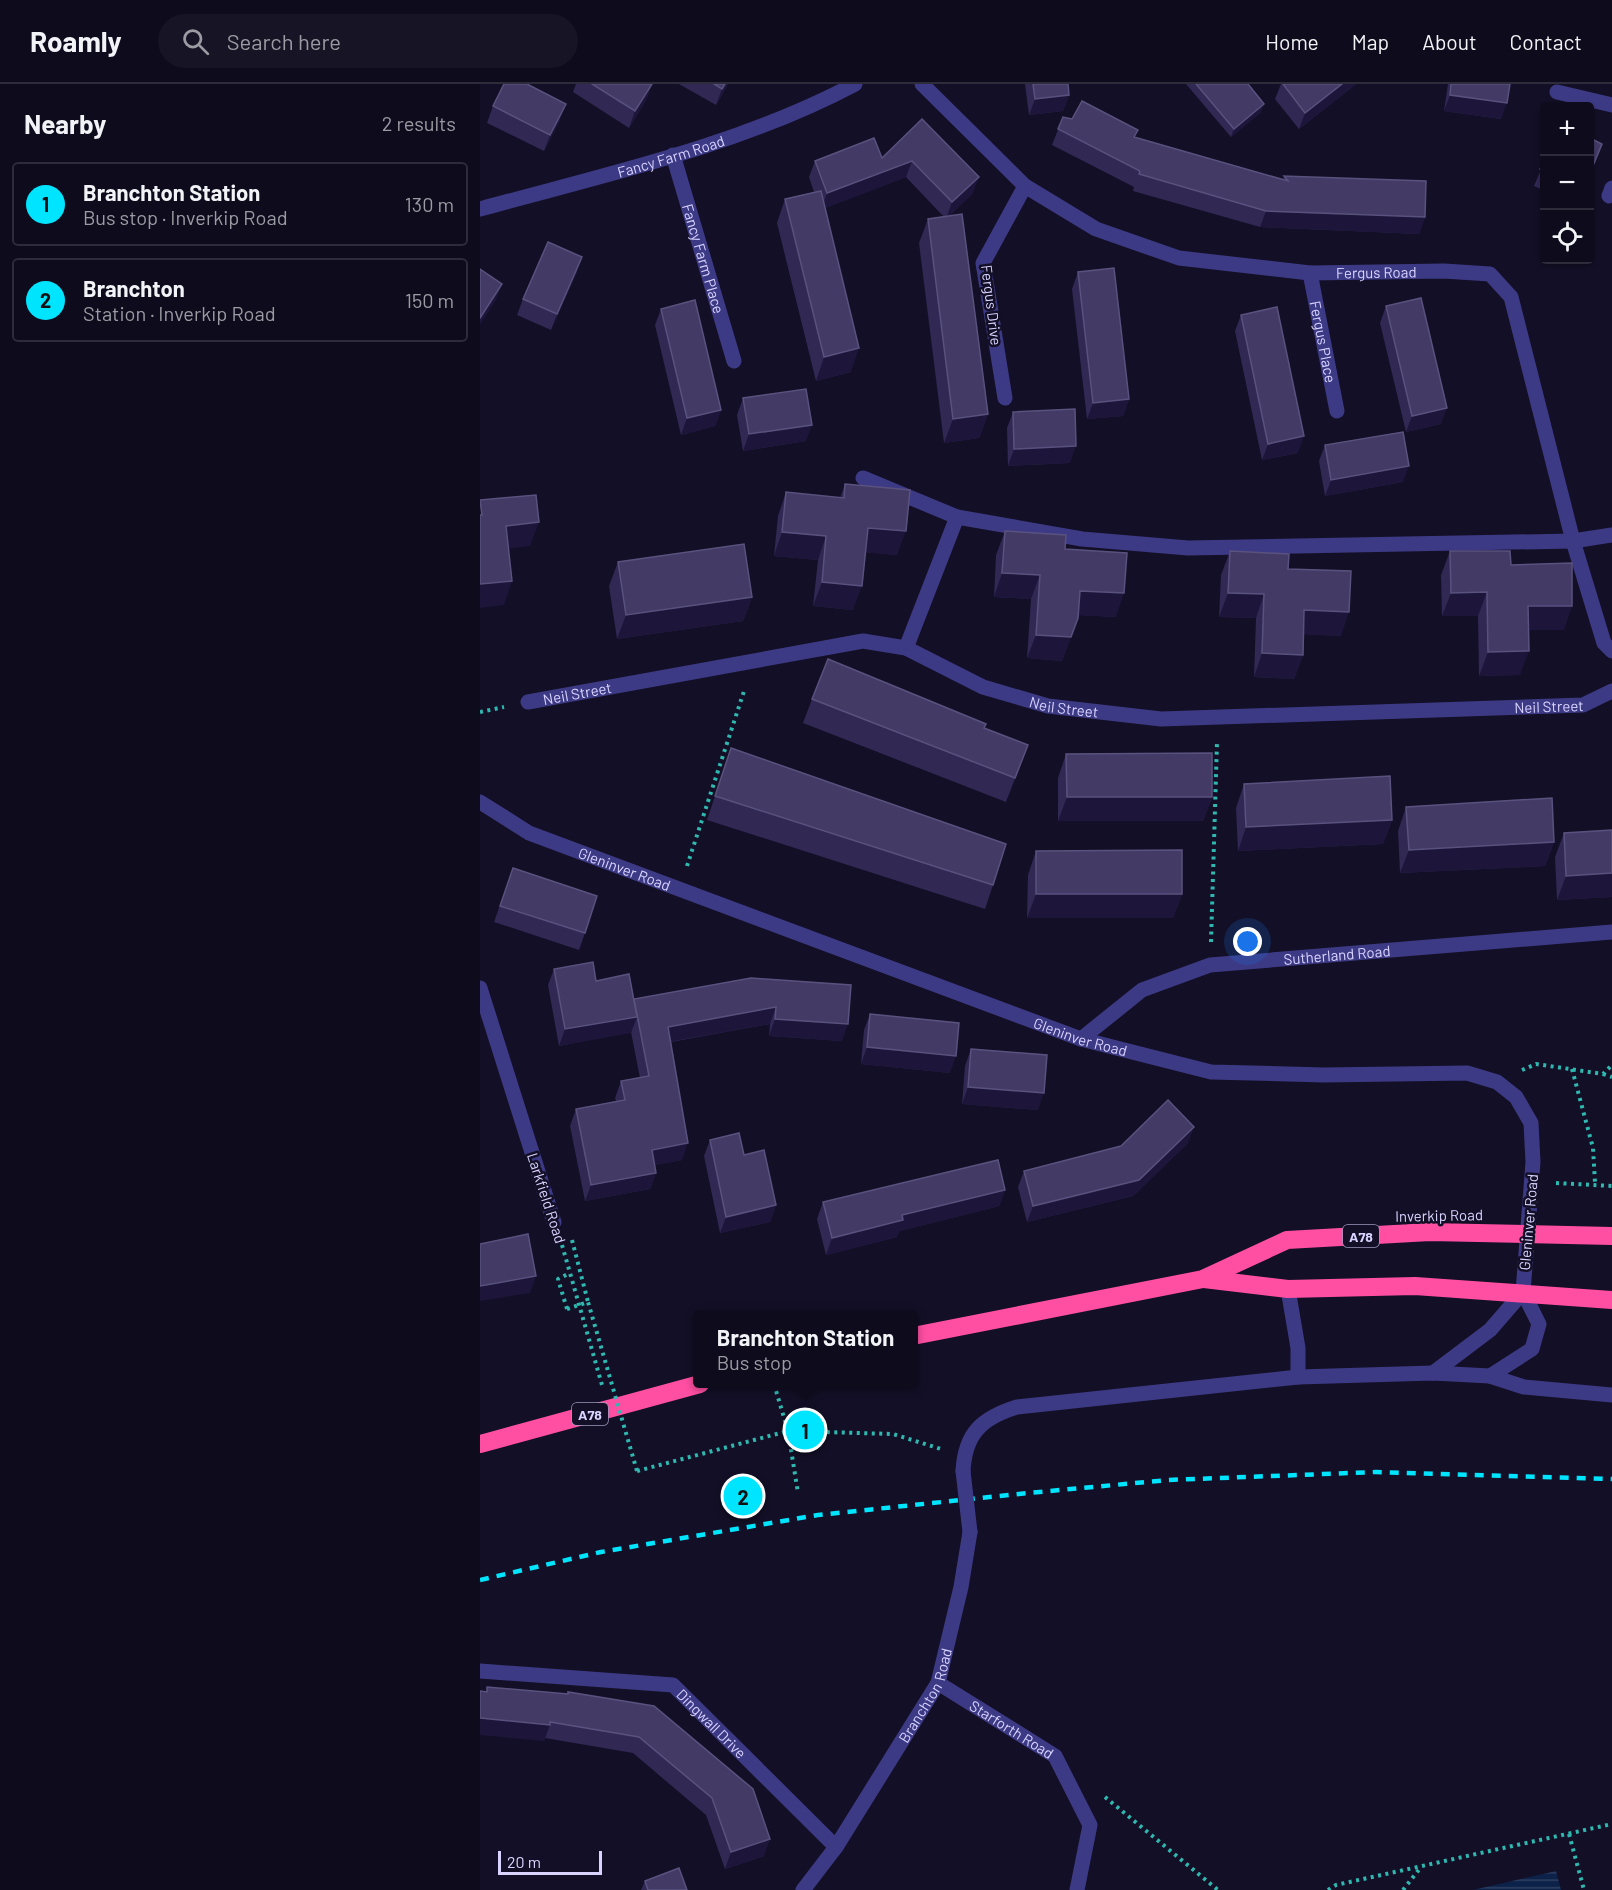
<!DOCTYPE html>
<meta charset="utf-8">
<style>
:root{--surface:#0e0b1c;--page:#171425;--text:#f1f3f6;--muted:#9b9ba3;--line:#2e2b3b;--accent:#00e5ff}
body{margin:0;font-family:Barlow,sans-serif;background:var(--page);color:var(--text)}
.controls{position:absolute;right:18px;top:18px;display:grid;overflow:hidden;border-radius:6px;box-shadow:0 2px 4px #0004}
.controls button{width:54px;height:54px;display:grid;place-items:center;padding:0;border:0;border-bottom:2px solid var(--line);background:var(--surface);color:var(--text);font:30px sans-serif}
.scale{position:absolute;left:18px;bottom:15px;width:104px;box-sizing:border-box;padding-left:6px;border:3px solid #d9d4ff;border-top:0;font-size:16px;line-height:21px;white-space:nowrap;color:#d9d4ff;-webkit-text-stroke:4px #130f26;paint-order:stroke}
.you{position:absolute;left:768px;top:858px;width:21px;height:21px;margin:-15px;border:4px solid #fff;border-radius:50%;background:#1a73e8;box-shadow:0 0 0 9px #1a73e833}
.badge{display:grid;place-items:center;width:39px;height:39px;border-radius:50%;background:var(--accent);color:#111;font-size:20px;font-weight:700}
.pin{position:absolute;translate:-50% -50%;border:3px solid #fff;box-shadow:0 2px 6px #0006}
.popup{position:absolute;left:213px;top:1226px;width:225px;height:78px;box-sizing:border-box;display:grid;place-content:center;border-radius:6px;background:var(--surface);filter:drop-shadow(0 2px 4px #0005);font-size:20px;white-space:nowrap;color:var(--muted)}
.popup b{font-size:22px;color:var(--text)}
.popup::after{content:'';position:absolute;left:50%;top:100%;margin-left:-12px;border:12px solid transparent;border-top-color:var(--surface)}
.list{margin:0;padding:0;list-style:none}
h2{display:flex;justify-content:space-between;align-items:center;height:78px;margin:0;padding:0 24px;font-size:26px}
h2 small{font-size:20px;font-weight:400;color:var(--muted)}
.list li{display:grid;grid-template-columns:39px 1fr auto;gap:18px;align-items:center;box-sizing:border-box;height:84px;margin:0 12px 12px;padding:0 12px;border:2px solid var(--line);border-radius:6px}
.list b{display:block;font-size:22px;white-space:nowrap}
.list p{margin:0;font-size:20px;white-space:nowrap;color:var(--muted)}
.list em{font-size:20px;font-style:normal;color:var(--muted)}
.icon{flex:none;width:33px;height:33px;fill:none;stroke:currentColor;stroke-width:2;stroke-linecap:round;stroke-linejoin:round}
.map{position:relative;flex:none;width:1132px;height:1806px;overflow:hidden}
header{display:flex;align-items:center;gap:36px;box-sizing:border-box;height:84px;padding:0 30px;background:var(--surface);border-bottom:2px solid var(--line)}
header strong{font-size:28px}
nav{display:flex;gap:33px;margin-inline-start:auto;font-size:21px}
.search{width:420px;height:54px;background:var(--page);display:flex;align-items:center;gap:15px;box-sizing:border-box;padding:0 21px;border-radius:33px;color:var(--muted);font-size:22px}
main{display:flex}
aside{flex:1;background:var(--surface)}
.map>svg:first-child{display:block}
.water{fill:url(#water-rules)}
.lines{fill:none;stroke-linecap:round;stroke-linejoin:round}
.path{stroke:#2fb8b0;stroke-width:4;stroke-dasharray:3 4.5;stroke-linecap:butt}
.minor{stroke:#3d3a85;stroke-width:15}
.highway{stroke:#ff4fa3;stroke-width:18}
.rail{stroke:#00e5ff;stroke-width:4.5;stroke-dasharray:9 8;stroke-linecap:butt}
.path-bridge{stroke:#2fb8b0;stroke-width:4;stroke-dasharray:3 4.5;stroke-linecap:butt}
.minor-bridge{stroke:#3d3a85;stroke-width:15}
.wall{fill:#312854}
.shaded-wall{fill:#1d163a}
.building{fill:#433a66;stroke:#5a527e;stroke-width:1.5}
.labels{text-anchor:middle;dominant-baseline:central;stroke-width:5;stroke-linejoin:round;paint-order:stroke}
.shield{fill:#130f26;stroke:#9e99be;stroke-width:1.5}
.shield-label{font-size:14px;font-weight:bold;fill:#d9d4ff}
.street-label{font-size:15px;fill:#d9d4ff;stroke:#130f26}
</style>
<header>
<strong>Roamly</strong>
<div class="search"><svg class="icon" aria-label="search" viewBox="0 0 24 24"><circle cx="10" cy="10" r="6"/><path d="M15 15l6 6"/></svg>Search here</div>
<nav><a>Home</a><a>Map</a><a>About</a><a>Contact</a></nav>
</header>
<main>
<aside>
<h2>Nearby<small>2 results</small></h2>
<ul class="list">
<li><span class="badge">1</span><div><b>Branchton Station</b><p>Bus stop · Inverkip Road</p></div><em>130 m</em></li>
<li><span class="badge">2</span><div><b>Branchton</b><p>Station · Inverkip Road</p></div><em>150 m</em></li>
</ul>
</aside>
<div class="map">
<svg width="1132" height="1806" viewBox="0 0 1132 1806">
<defs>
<pattern id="water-rules" width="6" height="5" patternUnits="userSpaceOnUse" patternTransform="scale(1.5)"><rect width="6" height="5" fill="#0c2248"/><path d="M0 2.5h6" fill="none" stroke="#2f4163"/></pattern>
</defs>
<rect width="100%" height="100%" fill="#130f26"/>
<!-- water -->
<path class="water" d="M1076,1787L1081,1806H993Z"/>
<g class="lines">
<!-- path -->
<g class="path">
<path d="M0,628L24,623"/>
<path d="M207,782L265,604"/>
<path d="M731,858L737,658"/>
<path d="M1092,985L1113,1064L1115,1099"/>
<path d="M1042,986L1056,980L1123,990L1132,981"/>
<path d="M1123,990L1132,993"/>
<path d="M1076,1099L1132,1102"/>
<path d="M92,1156L108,1218"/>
<path d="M82,1161L122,1301"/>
<path d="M87,1225L78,1195L90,1189"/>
<path d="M294,1300L308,1347L318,1409"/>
<path d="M157,1387L308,1347L413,1350L461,1365"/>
<path d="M625,1713L738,1806"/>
<path d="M1089,1750L1104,1806"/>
<path d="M848,1806L856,1801L1132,1740"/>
<path d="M923,1806L941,1783"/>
</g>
<!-- minor -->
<g class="minor">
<path id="s1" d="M442,0L545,102L616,145L699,174L830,189L964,187L1010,190L1031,213L1093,457L1124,559L1132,567"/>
<path d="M1077,8L1132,21"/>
<path id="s2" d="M193,71L254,277"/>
<path d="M1129,112L1132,104"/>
<path id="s3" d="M0,125C127,90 258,62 375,0"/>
<path id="s4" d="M830,189L857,327"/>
<path d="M525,314L503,179L545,102"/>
<path d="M383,394L477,433L602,455L708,464L1093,457L1132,451"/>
<path d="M426,564L477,433"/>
<path id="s5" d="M48,618L383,557L426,564L503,603L568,622L681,635L1103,621L1132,607"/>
<path id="s6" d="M0,718L49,749L601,955L731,988L844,991L987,989L1017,998L1036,1013L1051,1039L1053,1078L1043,1208"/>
<path d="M0,904L74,1138"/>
<path id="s7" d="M601,955L662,906L730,881L1132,848"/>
<path d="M808,1205L818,1264V1293"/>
<path d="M953,1289L1010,1246L1043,1208"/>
<path d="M1010,1292L1044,1303L1132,1311"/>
<path d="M483,1387C485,1349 502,1334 537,1323L818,1293L953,1289L1010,1292L1052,1265L1059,1240L1043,1208"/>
<path id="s8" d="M0,1587L193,1601L356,1763"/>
<path id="s9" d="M458,1599L575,1672L610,1741L597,1806"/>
<path id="s10" d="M323,1806L356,1763L458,1599L481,1503L490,1448"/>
</g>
<!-- highway -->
<g class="highway">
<path d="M724,1195L808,1205L935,1202L1132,1216"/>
<path d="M433,1252L723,1195L807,1156L950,1148L1132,1152"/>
<path d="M0,1360L220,1300"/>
</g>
<!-- rail -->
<path class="rail" d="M0,1496L121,1468L338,1431L548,1409L688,1396L896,1388L1132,1395"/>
<!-- path-bridge -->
<path class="path-bridge" d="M87,1225L108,1218L157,1387"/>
<!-- minor-bridge -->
<path class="minor-bridge" d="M483,1387L490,1448"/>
</g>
<!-- wall -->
<g class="wall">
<path d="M96,0H172L166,16L149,44L93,8Z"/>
<path d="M199,0H248L236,21Z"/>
<path d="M545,0H588L589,11L583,27L549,31Z"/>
<path d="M706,0H768L781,28L751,53Z"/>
<path d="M801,0H876L819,45L795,15Z"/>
<path d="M968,0H1030L1021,35L964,27Z"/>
<path d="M13,22L80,36L64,67L7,39Z"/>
<path d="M583,33L803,95L804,92L945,133L939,150L780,143L653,107L654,103L572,61Z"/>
<path d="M442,35L493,109L469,132L508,330L499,354L464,359L439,159L448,135L464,133L426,93L345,124L371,288L336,297L297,139L305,115L334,108L329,93L335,77L402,74Z"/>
<path d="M1065,76V107L1054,102Z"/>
<path d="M102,173L96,190L71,246L37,231L43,215Z"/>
<path d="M598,188L649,315L643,332L607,335L592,205Z"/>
<path d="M906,222L961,340L926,348L900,239Z"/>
<path d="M181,225L241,326L235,342L201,351L175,241Z"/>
<path d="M761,231L818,369L782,376L755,247Z"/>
<path d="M263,314L326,357L263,367L257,331Z"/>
<path d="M533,328L590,379L528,382L527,344Z"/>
<path d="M845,361L923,398L845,412L839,377Z"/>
<path d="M365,400L417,471L385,468L373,526L333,522L338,476L294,472L298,432L306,408L360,414Z"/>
<path d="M525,447L585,465L636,533L599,531L582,577L547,574L551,515L514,513L516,471Z"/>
<path d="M750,467L808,485L861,552L823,550V571L814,595L774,593L776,534L739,533L741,491Z"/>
<path d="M970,467L1031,481L1084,546H1048L1040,591L999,592L998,532H962L961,491Z"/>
<path d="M138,478L272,513L263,537L137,555L129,502Z"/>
<path d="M332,615L504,644L539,685L526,718L323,639Z"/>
<path d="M251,664L513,801L505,825L227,736Z"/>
<path d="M586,670L732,713L723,737H578V694Z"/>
<path d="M764,700L912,736L903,760L758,767L756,724Z"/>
<path d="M926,723L1074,758L1065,782L920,789L918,747Z"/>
<path d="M1132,746V813L1077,816L1075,773L1084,749Z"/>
<path d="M556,767L702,810L693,834H547L548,791Z"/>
<path d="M33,784L105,849L99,866L14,838Z"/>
<path d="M74,885L116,897L154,915L271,894L362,957L289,952L290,940L191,958L202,1076L174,1081L176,1089L170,1105L105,1117L90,1042L96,1025L136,1017L135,1014L141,997L160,994L151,948L79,962L68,901Z"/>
<path d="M390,930L470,989L381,980L384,946Z"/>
<path d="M491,965L558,1026L482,1020L485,982Z"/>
<path d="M230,1056L264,1071L296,1121L290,1138L240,1149L224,1072Z"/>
<path d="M708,1059L653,1112L547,1138L538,1103L544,1087Z"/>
<path d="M525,1106L519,1122L419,1147L417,1153L346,1171L337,1135L343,1118Z"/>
<path d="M7,1603L174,1622L284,1772L245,1785L226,1731L153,1669L65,1654L64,1657L6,1608Z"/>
<path d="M165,1797L207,1806H161Z"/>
</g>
<!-- shaded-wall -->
<g class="shaded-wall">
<path d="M172,0L166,16L149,44L155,27Z"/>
<path d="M245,0H248L236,21L242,5Z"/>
<path d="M862,0H876L819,45L825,29Z"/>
<path d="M589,11L583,27L549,31L555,15Z"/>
<path d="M970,11L1027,19L1021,35L964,27Z"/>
<path d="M86,20L80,36L64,67L70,51Z"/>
<path d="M784,20L781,28L751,53L754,45Z"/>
<path d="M1122,60L1116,77L1110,92V89Z"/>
<path d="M432,77L426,93L341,126L347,109Z"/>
<path d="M499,93L493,109L466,135L472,118Z"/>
<path d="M786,127L945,133L939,150L780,143Z"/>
<path d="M102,173L96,190L71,246L77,230Z"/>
<path d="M22,200L16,216L0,241V234Z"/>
<path d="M379,264L371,288L336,297L344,273Z"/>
<path d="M649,315L643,332L607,335L613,319Z"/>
<path d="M967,324L961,340L926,348L932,332Z"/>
<path d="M241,326L235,342L201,351L207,334Z"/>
<path d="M508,330L499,354L464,359L473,335Z"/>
<path d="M332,341L326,357L263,367L269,350Z"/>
<path d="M824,352L818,369L782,376L788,360Z"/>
<path d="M596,362L590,379L528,382L534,365Z"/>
<path d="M929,382L923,398L845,412L851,396Z"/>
<path d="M59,438L50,462L18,466L26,442Z"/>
<path d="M388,444L426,447L417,471L379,468Z"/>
<path d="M302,448L346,452L338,476L294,472Z"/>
<path d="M522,489L560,491L551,515L514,513Z"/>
<path d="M32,497L24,521L0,524V500Z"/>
<path d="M342,498L382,502L373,526L333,522Z"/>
<path d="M600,507L644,509L636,533L592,531Z"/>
<path d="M1007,508L998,532H962L971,509Z"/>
<path d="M748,509L784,510L776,534L739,533Z"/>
<path d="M272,513L263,537L137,555L146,531Z"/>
<path d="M1048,522H1092L1084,546H1039Z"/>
<path d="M824,526L869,528L861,552L815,550Z"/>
<path d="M598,534L582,577L547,574L556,551Z"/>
<path d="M1049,567L1040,591L999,592L1008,568Z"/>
<path d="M782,569L823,571L814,595L774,593Z"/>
<path d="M548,661L539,685L526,718L535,694Z"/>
<path d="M587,713H732L723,737H578Z"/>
<path d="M912,736L903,760L758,767L766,743Z"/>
<path d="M1074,758L1065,782L920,789L929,766Z"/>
<path d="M1132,789V813L1077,816L1086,792Z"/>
<path d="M556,810H702L693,834H547Z"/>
<path d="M296,923L290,940L182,959L188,943Z"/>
<path d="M157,933L151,949L79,962L85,945Z"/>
<path d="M295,935L368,940L362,957L289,952Z"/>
<path d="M387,963L476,972L470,989L381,980Z"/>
<path d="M488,1003L564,1009L558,1026L482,1020Z"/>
<path d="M714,1043L708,1059L653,1112L547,1138L553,1122Z"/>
<path d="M208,1059L202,1076L166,1083L172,1066Z"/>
<path d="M176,1089L170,1105L105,1117L111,1101Z"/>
<path d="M525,1106L519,1122L419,1147L417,1153L346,1171L352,1154L422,1131Z"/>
<path d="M296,1121L290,1138L240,1149L246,1133Z"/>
<path d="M56,1192L50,1209L0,1217V1202Z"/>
<path d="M0,1634L70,1641L64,1657L0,1651Z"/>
<path d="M290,1755L284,1772L245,1785L251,1768Z"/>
</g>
<!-- building -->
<g class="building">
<path d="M24,0H47L86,20L70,51L13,22Z"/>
<path d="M112,0H172L155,27Z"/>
<path d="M234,0H245L242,5Z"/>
<path d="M553,0H588L589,11L555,15Z"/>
<path d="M716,0H768L784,20L754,45Z"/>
<path d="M803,0H862L825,29Z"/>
<path d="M971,0H1030L1027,19L970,11Z"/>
<path d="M602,17L658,46L654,53L808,97L804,92L946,97L945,133L786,127L659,90L660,87L578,45L583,33L592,35Z"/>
<path d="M442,35L499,93L472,118L432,77L347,109L335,77L394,54L402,74Z"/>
<path d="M1110,54L1122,60L1110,89Z"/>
<path d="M1065,76V87L1060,85Z"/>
<path d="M341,107L379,264L344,273L305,115Z"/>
<path d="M482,130L508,330L473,335L448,135Z"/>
<path d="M68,158L102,173L77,230L43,215Z"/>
<path d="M634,184L649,315L613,319L598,188Z"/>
<path d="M0,185L22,200L0,234Z"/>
<path d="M941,214L967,324L932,332L906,222Z"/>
<path d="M215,216L241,326L207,334L181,225Z"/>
<path d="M797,223L824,352L788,360L761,231Z"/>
<path d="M326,305L332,341L269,350L263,314Z"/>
<path d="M595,325L596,362L534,365L533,328Z"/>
<path d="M923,348L929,382L851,396L845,361Z"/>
<path d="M365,400L430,406L426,447L388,444L382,502L342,498L346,452L302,448L306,408L364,414Z"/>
<path d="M56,411L59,438L26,442L32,497L0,500V431H2L0,416Z"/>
<path d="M525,447L586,451L585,465L647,469L644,509L600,507L598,534L591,553L556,551L560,491L522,489Z"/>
<path d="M264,460L272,513L146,531L138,478Z"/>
<path d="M750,467L809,470L808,485L871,487L869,528L824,526L823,571L782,569L784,510L748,509Z"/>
<path d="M970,467H1030L1031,481L1092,479V522H1048L1049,567L1008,568L1007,508L971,509Z"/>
<path d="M348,575L506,640L504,644L548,661L535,694L332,615Z"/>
<path d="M251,664L526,760L513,801L235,712Z"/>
<path d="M732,669V713H587L586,670Z"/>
<path d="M910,692L912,736L766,743L764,700Z"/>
<path d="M1072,714L1074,758L929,766L926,723Z"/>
<path d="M1132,746V789L1086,792L1084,749Z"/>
<path d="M702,766V810H556V767Z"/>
<path d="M33,784L117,812L105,849L20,822Z"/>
<path d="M113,878L116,897L149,890L157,933L85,945L74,885Z"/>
<path d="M271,894L371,901L368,940L295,935L296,923L188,943L208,1059L172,1066L176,1089L111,1101L96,1025L145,1016L141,997L169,992L154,915Z"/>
<path d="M390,930L479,939L476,972L387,963Z"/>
<path d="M491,965L567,971L564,1009L488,1003Z"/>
<path d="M688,1016L714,1043L659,1096L553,1122L544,1087L641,1062Z"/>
<path d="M259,1049L264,1071L284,1066L296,1121L246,1133L230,1056Z"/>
<path d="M518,1076L525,1106L422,1131L423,1136L352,1154L343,1118Z"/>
<path d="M48,1150L56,1192L0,1202V1160Z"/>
<path d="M7,1603L88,1610V1608L174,1622L273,1705L290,1755L251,1768L232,1714L159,1653L70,1638V1641L0,1634V1607L7,1608Z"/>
<path d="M199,1784L207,1806H168L165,1797Z"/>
</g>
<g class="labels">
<!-- shield labels -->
<g class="shield">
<rect x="863" y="1141" width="36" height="22" rx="4.5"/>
<rect x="92" y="1319" width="36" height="22" rx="4.5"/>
</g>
<g class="shield-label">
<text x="881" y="1152">A78</text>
<text x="110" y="1330">A78</text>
</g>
<!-- street labels -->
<g class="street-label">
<text stroke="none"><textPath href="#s3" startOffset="198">Fancy Farm Road</textPath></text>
<text stroke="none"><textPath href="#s2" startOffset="108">Fancy Farm Place</textPath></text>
<text stroke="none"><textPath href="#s1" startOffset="514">Fergus Road</textPath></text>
<text transform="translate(512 221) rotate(83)">Fergus Drive</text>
<text stroke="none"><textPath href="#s4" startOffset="70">Fergus Place</textPath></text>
<text stroke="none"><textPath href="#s5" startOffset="50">Neil Street</textPath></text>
<text stroke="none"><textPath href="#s5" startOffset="1040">Neil Street</textPath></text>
<text stroke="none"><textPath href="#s5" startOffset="554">Neil Street</textPath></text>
<text stroke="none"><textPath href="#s6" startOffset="160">Gleninver Road</textPath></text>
<text stroke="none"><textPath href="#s7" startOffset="278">Sutherland Road</textPath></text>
<text stroke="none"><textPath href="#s6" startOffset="646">Gleninver Road</textPath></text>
<text transform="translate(67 1114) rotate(72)">Larkfield Road</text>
<text transform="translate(959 1131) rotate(-1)">Inverkip Road</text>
<text transform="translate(1048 1138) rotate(-85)">Gleninver Road</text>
<text stroke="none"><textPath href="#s10" startOffset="231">Branchton Road</textPath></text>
<text stroke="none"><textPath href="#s8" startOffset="248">Dingwall Drive</textPath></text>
<text stroke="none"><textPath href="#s9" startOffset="87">Starforth Road</textPath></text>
</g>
</g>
</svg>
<div class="controls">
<button>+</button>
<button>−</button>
<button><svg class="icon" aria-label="locate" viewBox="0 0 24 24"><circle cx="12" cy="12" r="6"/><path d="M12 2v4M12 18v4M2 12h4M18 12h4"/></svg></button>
</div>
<div class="scale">20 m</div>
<div class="you"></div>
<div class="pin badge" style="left:325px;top:1346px">1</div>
<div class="popup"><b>Branchton Station</b>Bus stop</div>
<div class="pin badge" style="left:263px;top:1412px">2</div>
</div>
</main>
